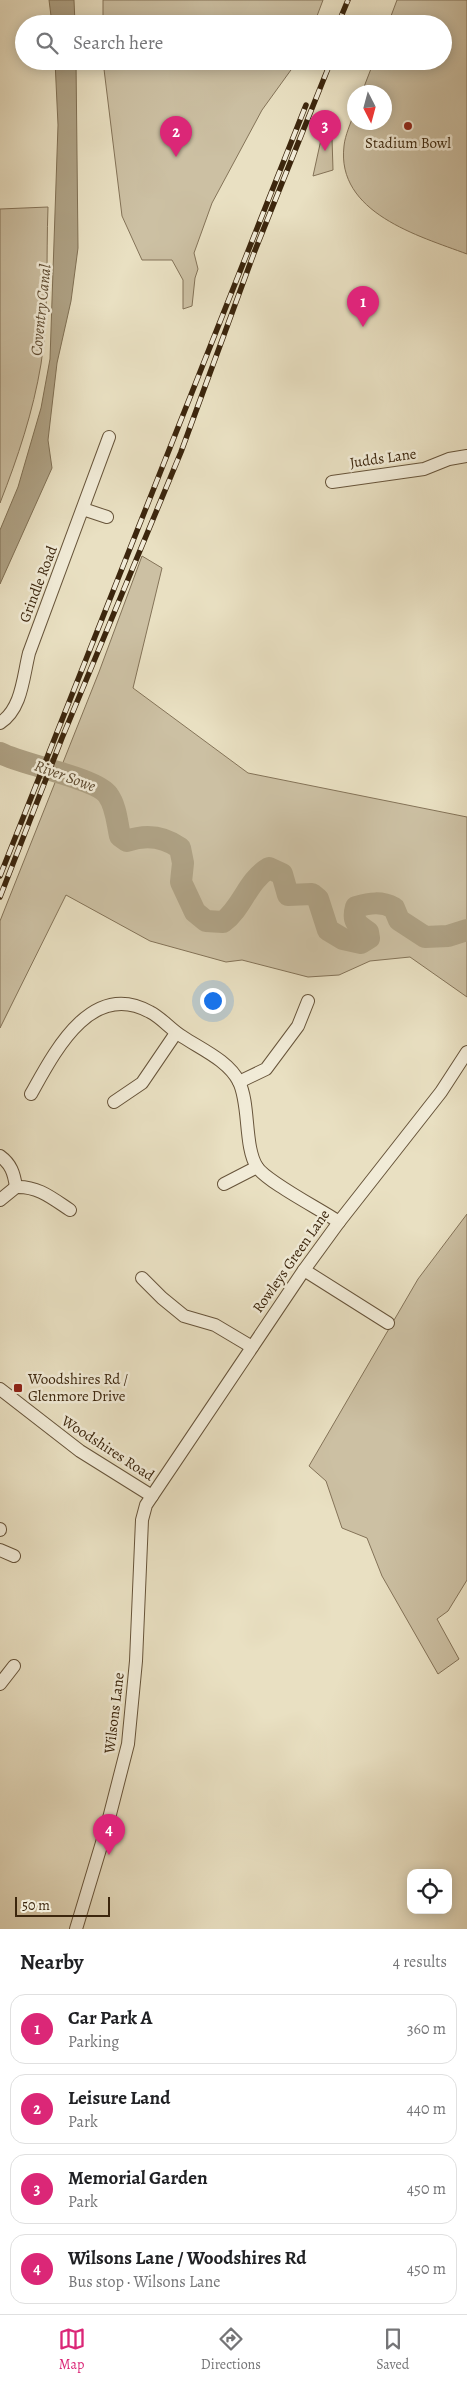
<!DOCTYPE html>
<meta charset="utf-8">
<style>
:root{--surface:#fff;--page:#f6f6f6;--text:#202124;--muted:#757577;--line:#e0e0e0;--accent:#db2777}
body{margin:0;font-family:Alegreya,serif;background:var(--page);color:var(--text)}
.controls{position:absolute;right:15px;bottom:15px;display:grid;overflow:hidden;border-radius:10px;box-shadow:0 2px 12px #0003}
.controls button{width:45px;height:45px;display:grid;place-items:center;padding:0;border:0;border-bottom:1px solid var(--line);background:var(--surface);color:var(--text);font:25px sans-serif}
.compass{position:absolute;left:347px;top:85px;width:45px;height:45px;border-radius:50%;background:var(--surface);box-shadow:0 2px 12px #0003;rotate:174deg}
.scale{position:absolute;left:15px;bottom:12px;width:95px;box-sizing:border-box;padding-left:5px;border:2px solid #3c260d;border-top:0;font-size:14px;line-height:18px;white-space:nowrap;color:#3c260d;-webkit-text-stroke:4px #f1ebd7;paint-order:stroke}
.you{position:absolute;left:212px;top:1000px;width:18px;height:18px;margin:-12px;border:4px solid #fff;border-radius:50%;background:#1a73e8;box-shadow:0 0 0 8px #1a73e833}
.badge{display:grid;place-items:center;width:32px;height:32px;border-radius:50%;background:var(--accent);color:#fff;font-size:16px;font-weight:700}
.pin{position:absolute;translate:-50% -41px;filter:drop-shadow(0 1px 2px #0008)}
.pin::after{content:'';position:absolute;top:26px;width:18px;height:15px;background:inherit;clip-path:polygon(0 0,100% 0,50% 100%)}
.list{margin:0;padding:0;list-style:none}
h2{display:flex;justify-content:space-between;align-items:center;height:65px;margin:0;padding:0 20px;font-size:21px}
h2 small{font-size:16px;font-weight:400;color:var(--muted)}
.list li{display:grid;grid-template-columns:32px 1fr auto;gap:15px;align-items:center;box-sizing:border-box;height:70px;margin:0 10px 10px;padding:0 10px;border:1px solid var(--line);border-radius:15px}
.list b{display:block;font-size:19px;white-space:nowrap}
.list p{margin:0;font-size:16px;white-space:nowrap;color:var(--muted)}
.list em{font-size:16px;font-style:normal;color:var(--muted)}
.icon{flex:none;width:28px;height:28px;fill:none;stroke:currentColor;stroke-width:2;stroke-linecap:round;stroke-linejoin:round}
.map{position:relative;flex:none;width:467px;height:1929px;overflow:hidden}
.search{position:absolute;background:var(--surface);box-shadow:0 2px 12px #0003;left:15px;right:15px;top:15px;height:55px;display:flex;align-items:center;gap:12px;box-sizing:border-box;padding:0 18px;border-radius:28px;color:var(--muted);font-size:19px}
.sheet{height:385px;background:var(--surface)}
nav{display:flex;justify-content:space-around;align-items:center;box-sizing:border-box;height:70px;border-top:1px solid var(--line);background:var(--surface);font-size:14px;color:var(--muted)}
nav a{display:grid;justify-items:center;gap:2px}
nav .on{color:var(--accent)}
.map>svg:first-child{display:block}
.green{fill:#ccc0a3;stroke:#847358}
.water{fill:#aea184;stroke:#807054}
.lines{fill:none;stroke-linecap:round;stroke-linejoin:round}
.river{stroke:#aea184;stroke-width:22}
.street-casing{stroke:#67543a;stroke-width:14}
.street{stroke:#f1ebd7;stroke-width:12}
.rail-casing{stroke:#3c260d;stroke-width:5.5}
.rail{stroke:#f1ebd7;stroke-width:4;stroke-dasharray:11;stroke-linecap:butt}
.poi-dot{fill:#8f2418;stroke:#f1ebd7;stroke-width:2}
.labels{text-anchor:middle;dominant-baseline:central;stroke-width:5;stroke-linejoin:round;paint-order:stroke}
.poi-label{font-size:15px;fill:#3c260d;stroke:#f1ebd7}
.street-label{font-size:15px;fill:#3c260d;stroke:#f1ebd7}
.water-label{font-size:16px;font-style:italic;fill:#5e4b31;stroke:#f1ebd7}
</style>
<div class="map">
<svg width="467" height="1929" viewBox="0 0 467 1929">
<rect width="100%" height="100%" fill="#e9e0c2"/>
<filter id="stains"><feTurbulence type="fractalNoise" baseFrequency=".004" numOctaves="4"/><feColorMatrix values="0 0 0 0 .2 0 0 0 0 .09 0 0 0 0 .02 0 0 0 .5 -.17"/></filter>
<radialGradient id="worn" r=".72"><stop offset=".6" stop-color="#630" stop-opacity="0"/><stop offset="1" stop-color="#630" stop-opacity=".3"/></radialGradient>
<!-- green -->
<g class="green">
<path d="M103,0H323L314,24H103Z"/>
<path d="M397,0H467V254C419,236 336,213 344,146C345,135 351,123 354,113V122H384V92H362L374,61H443V24H388Z"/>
<path d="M103,61H313L312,66L296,63L262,110L212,203L194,253L198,269L195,278L192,306L183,309V280L172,260H142L122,216Z"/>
<path d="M322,135L332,138L333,170L313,176Z"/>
<path d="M48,207C46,258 49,313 41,364C33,412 18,457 0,503V209Z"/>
<path d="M142,556L162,568L133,688L248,773L467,817V997L410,957L370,961L339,975L308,977L242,960L226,962L150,941L66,895L0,1028V921L99,672Z"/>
<path d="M467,1214V1580L448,1611L437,1619L459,1659L438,1674L382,1576L367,1538L342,1528L326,1481L309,1466L418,1279Z"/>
</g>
<!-- water -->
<g class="water">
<path d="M49,0H74L75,24H52Z"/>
<path d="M55,61H76L78,248L71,301L57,363L48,440L52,468L0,584V530L18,487L41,408L50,359L58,125Z"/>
</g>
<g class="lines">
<!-- river -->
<path class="river" d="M0,753C22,765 97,778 108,795C116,806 117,822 120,836L127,841C146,834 163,836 180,848L183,863L181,882L195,912L206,921L223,922C243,907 247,881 269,868L282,874L288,895L312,894L318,899L328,930L343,939L361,943L369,938L368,932C357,925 352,921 356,907C370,903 381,901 394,908L399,920L425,937L448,936L467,930"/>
<!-- street casing -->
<g class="street-casing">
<g id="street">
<path d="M332,482L424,469L449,459L467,456"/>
<path d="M83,509L107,517"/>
<path d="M0,723C22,709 23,677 29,653L109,437"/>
<path d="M239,1082L266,1069L298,1026L308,1001"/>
<path d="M31,1094C54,1053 91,979 150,1012C162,1018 171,1030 183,1037C201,1049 229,1061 239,1082C250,1104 244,1147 257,1167C267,1182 320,1209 339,1222"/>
<path d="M114,1102L142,1083L176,1033"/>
<path d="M0,1156C11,1164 14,1173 16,1187"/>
<path d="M224,1184L257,1167"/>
<path d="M0,1200L16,1187C38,1186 52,1198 70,1210"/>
<path d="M304,1270L388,1323"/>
<path d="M142,1278L162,1298L184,1316L215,1325L252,1347"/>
<path d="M0,1389L80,1451L152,1496"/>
<path d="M0,1530V1529"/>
<path d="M0,1550L14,1556"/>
<path d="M0,1684L14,1666"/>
<path d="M76,1929L107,1826L128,1744L136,1661L142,1520L146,1505L304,1270L339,1222L441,1092L467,1052"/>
</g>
</g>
<!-- street -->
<use href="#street" class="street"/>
<!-- rail casing -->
<g class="rail-casing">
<g id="rail">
<path d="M338,24L348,0"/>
<path d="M0,876L306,105"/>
<path d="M0,897L62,738L181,452L254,253L331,61"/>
</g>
</g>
<!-- rail -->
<use href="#rail" class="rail"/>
</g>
<!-- markers -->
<g class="poi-dot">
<circle cx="408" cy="126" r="5"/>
<rect x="13" y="1383" width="10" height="10" rx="2.5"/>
</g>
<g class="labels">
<!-- poi labels -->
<g class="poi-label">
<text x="408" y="143">Stadium Bowl</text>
<text x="28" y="1379" text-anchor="start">Woodshires Rd /<tspan x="28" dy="17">Glenmore Drive</tspan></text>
</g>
<!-- street labels -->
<g class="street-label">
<text transform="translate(383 458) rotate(-8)">Judds Lane</text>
<text transform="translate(38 584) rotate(-69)">Grindle Road</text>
<text transform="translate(291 1261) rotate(-55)">Rowleys Green Lane</text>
<text transform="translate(108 1448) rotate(33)">Woodshires Road</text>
<text transform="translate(114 1713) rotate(-83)">Wilsons Lane</text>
</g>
<!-- water labels -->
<g class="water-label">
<text transform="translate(41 310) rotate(-84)">Coventry Canal</text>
<text transform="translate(65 776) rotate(20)">River Sowe</text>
</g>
</g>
<rect width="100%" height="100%" filter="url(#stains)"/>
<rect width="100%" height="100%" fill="url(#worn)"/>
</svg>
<div class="controls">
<button><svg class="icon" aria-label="locate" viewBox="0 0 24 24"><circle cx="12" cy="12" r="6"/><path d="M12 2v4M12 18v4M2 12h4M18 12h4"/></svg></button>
</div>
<svg class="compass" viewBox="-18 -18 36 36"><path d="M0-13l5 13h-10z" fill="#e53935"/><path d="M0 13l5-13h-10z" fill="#757577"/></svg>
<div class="scale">50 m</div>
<div class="you"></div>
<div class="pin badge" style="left:363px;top:327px">1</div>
<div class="pin badge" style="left:176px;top:157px">2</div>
<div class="pin badge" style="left:325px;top:151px">3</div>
<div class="pin badge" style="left:109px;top:1855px">4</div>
<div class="search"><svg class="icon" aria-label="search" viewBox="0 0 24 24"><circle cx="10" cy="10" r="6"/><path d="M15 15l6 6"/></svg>Search here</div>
</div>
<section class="sheet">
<h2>Nearby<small>4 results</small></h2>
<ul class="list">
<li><span class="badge">1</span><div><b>Car Park A</b><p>Parking</p></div><em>360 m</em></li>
<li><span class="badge">2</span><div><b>Leisure Land</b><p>Park</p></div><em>440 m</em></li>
<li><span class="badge">3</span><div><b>Memorial Garden</b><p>Park</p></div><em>450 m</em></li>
<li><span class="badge">4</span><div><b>Wilsons Lane / Woodshires Rd</b><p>Bus stop · Wilsons Lane</p></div><em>450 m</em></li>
</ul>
</section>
<nav>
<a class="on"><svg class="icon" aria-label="map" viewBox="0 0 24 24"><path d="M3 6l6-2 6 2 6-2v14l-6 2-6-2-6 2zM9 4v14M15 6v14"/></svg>Map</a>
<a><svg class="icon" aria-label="directions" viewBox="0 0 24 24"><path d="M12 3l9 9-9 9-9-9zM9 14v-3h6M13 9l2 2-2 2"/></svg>Directions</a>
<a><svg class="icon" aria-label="saved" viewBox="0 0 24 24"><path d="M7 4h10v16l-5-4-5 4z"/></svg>Saved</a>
</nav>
